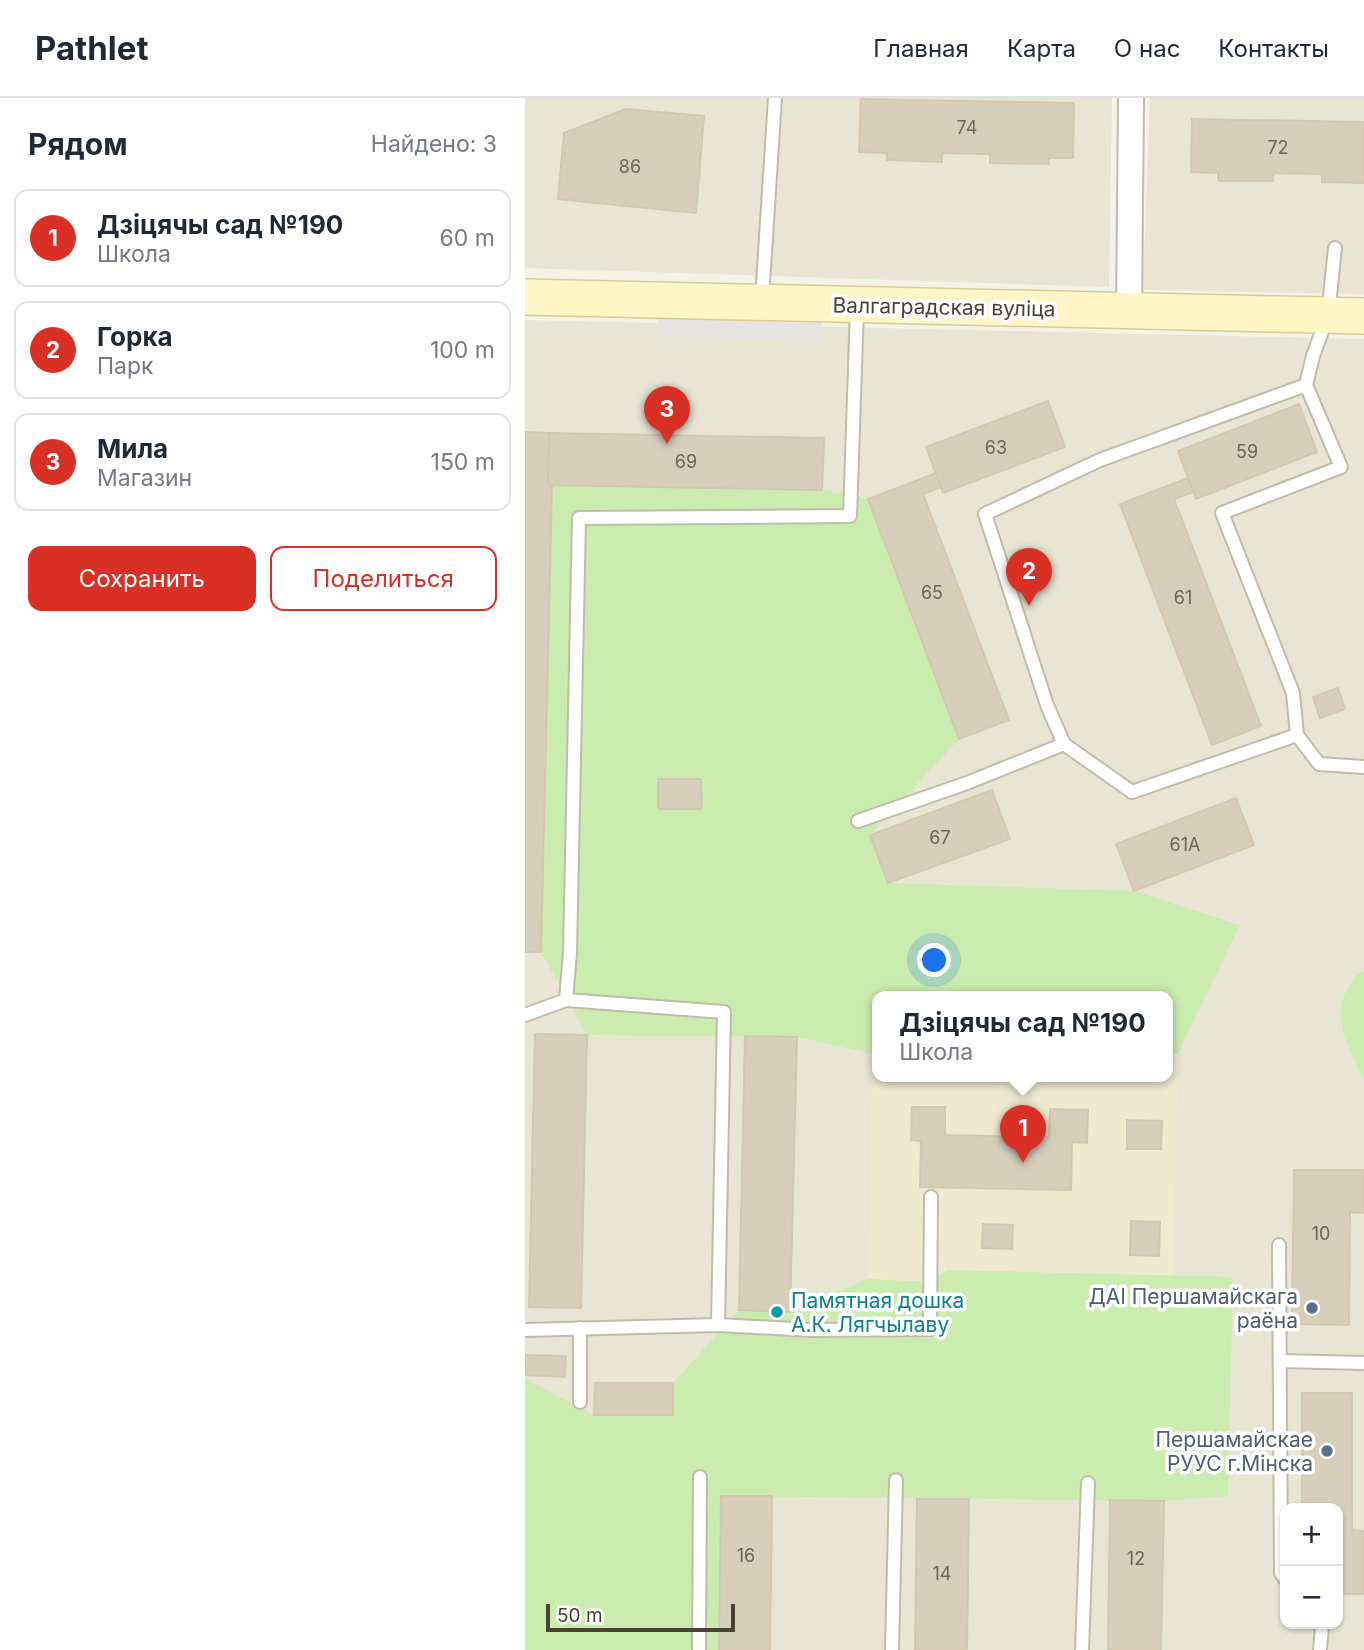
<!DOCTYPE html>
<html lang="ru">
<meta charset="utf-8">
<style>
:root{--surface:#fff;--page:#f2f2f3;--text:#1f2937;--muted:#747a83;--line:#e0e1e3;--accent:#d93025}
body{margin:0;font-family:Inter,sans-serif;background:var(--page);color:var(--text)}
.controls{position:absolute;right:21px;bottom:21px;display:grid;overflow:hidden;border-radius:14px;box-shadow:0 2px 5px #0004}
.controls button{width:63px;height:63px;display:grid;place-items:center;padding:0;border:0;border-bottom:2px solid var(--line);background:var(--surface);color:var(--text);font:35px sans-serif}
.scale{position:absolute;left:21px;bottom:18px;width:189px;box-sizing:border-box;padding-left:7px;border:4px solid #494336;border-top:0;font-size:19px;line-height:24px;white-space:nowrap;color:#494336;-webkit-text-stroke:5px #fff;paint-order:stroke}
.you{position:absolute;left:410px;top:863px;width:24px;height:24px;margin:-18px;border:5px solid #fff;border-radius:50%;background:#1a73e8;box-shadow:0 0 0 10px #1a73e833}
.badge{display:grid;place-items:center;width:46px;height:46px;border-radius:50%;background:var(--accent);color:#fff;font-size:23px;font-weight:700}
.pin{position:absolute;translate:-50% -58px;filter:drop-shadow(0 2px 4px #0008)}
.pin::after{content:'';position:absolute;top:37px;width:24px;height:21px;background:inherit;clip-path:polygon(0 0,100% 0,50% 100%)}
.popup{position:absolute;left:347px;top:893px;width:301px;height:91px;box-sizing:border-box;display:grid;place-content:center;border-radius:14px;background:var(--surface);filter:drop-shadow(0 2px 5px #0005);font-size:23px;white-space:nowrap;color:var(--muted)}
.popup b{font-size:26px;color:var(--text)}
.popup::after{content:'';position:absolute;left:50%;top:100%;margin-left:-14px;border:14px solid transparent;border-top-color:var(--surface)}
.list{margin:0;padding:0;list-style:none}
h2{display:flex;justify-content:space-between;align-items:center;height:91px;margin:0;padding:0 28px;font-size:30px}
h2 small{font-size:23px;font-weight:400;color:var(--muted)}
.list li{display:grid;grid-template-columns:46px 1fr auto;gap:21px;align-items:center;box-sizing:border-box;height:98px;margin:0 14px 14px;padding:0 14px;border:2px solid var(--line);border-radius:14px}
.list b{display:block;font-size:26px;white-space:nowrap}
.list p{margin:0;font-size:23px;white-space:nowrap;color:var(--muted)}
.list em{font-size:23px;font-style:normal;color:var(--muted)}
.actions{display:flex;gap:14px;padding:21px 28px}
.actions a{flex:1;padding:16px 0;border:2px solid var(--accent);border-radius:14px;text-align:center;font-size:24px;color:var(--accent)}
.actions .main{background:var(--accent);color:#fff}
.map{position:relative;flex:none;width:839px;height:1552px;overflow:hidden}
header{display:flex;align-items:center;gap:42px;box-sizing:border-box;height:98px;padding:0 35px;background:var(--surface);border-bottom:2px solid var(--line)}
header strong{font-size:33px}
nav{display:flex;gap:38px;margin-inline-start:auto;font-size:24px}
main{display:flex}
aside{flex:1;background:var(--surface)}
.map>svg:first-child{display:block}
.residential{fill:#e9e5d5;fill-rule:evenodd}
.education{fill:#efe9d0}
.green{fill:#caecae}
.parking{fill:#e6e4e0}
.building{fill:#d7cfbc;stroke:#d3c8af;stroke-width:2}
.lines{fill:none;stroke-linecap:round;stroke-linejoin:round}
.service-casing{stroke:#c1bba9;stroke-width:16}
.minor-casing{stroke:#c1bba9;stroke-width:28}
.secondary-casing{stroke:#d8cc94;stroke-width:38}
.service{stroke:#fff;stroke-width:12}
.minor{stroke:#fff;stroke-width:24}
.secondary{stroke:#fff6c7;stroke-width:35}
.service-dot{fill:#5c6f8a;stroke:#fff;stroke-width:2.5}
.culture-dot{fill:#0f9aa8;stroke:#fff;stroke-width:2.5}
.labels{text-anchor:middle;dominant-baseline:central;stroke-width:7;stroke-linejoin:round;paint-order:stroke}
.number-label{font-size:18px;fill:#6c6658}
.street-label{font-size:21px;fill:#494336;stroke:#fff}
.service-label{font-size:21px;fill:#4e5e75;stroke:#fff;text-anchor:end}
.culture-label{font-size:21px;fill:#0d838f;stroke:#fff;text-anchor:start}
</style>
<header>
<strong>Pathlet</strong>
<nav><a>Главная</a><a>Карта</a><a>О нас</a><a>Контакты</a></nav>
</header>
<main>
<aside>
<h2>Рядом<small>Найдено: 3</small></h2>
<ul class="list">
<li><span class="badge">1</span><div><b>Дзіцячы сад №190</b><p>Школа</p></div><em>60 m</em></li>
<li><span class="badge">2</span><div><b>Горка</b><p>Парк</p></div><em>100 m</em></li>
<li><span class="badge">3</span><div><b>Мила</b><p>Магазин</p></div><em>150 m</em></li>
</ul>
<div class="actions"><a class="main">Сохранить</a><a>Поделиться</a></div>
</aside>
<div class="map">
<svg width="839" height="1552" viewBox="0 0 839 1552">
<rect width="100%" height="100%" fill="#f5f2e8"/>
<!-- residential -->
<g class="residential">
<path d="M0,0H587L584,189L0,170Z"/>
<path d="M625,0H839V196L618,192Z"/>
<path d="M0,222L839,241V1552H0ZM353,899H643V979H353ZM760,1410H813V1526H760Z"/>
</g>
<!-- education -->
<path class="education" d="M643,956H653L648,1179L422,1172L406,1184L343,1181L347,957H353V979H643Z"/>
<!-- green -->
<g class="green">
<path d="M23,387L297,392L343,401L434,641L345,737L363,785L609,793L715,827L653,956H643V899H353V957L272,939L62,937L16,854Z"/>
<path d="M839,873V981C825,952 804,920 824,888C829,881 831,876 839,873Z"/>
<path d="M422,1172L708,1179L703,1398L639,1403L196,1398L194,1552H0V1281L69,1317H147L148,1285L214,1212L265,1214L343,1181L406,1184Z"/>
</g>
<!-- parking -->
<path class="parking" d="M132,219L297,223L296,244L132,238Z"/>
<!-- building -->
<g class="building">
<path d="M336,1L549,5L548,60H524V66L465,65V56L417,55V64L362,62V55L334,54Z"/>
<path d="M101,11L179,18L171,115L33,101L39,35Z"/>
<path d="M667,21L839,24V85L797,84V76L748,75V83H693V75L666,74Z"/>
<path d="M523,303L540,349L418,395L401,349Z"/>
<path d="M774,306L792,354L671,401L653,353Z"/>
<path d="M0,334L24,335L23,387L27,386L16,854H0Z"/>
<path d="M24,335L299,340L297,392L23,387Z"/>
<path d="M411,375L416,389L398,396L484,622L434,641L343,401Z"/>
<path d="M663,380L668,394L649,401L736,628L687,647L595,406Z"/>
<path d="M813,590L820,611L795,620L788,599Z"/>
<path d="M133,681H176L177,711H133Z"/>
<path d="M467,692L485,741L363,785L345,737Z"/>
<path d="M711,700L729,747L609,793L591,746Z"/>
<path d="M10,936L62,937L56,1210L4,1209Z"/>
<path d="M220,938L272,939L265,1214L214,1212Z"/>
<path d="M387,1009H420V1037L524,1039L525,1011L563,1012L562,1045L547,1044L546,1092L395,1089L396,1043L386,1042Z"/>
<path d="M602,1022L637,1023L636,1051H602Z"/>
<path d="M769,1072H839V1115L825,1114L824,1227L767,1226Z"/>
<path d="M606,1123L635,1124L634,1158L605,1157Z"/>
<path d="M458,1126L488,1127L487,1151L457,1150Z"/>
<path d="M0,1257L41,1258L40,1279L0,1277Z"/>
<path d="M70,1285H148V1317H69Z"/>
<path d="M777,1295H827V1432L839,1433V1496H813V1410H777Z"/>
<path d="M196,1398H247L245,1552H194Z"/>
<path d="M392,1401H444L442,1552H390Z"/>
<path d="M585,1402L639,1403L636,1552H583Z"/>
</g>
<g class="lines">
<!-- service casing -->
<g class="service-casing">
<g id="service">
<path d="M810,150L803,217L788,258L781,287L816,369L697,415L768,595L772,637L794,666L839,669"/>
<path d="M237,201L250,0"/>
<path d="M772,637L607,694L539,646L522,607L460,416L575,362L781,287"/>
<path d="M333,723L442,685L539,646"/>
<path d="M41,902L45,854L54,420L325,418L332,210"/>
<path d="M0,917L41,902L199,914L193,1227"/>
<path d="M754,1147L756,1475L760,1481"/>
<path d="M55,1230V1304"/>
<path d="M0,1232L193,1227L287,1232L405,1231L406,1099"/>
<path d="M755,1263L839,1265"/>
<path d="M794,1526L797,1529L795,1552"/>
<path d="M174,1552L175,1379"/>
<path d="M367,1552L371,1382"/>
<path d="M557,1552L563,1385"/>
</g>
</g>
<!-- minor casing -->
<g class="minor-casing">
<path id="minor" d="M604,213L606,0"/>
</g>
<!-- secondary casing -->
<g class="secondary-casing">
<path id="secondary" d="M0,199L839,218"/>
</g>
<!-- service -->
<use href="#service" class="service"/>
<!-- minor -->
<use href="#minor" class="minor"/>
<!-- secondary -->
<use href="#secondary" class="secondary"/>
</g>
<!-- markers -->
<g class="service-dot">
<circle cx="787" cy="1210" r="7"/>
<circle cx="802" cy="1353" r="7"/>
</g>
<circle class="culture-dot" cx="252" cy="1214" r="7"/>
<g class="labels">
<!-- number labels -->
<g class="number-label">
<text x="442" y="29">74</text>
<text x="753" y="49">72</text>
<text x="105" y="68">86</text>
<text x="471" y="349">63</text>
<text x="722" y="353">59</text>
<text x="161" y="363">69</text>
<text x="407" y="494">65</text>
<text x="658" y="499">61</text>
<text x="415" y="739">67</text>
<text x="660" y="746">61А</text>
<text x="796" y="1135">10</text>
<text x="221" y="1457">16</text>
<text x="611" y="1460">12</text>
<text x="417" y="1475">14</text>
</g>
<!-- street labels -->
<g class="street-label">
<text transform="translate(419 209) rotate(1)">Валгаградская вуліца</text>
</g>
<!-- service labels -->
<g class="service-label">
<text x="773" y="1198">ДАІ Першамайскага<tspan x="773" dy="24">раёна</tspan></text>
<text x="788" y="1341">Першамайскае<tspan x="788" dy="24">РУУС г.Мінска</tspan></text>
</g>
<!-- culture labels -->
<g class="culture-label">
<text x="266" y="1202">Памятная дошка<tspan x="266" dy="24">А.К. Лягчылаву</tspan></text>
</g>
</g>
</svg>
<div class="controls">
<button>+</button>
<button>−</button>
</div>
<div class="scale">50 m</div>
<div class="you"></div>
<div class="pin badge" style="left:498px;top:1065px">1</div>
<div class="popup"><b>Дзіцячы сад №190</b>Школа</div>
<div class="pin badge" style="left:504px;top:508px">2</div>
<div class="pin badge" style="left:142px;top:346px">3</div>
</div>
</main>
